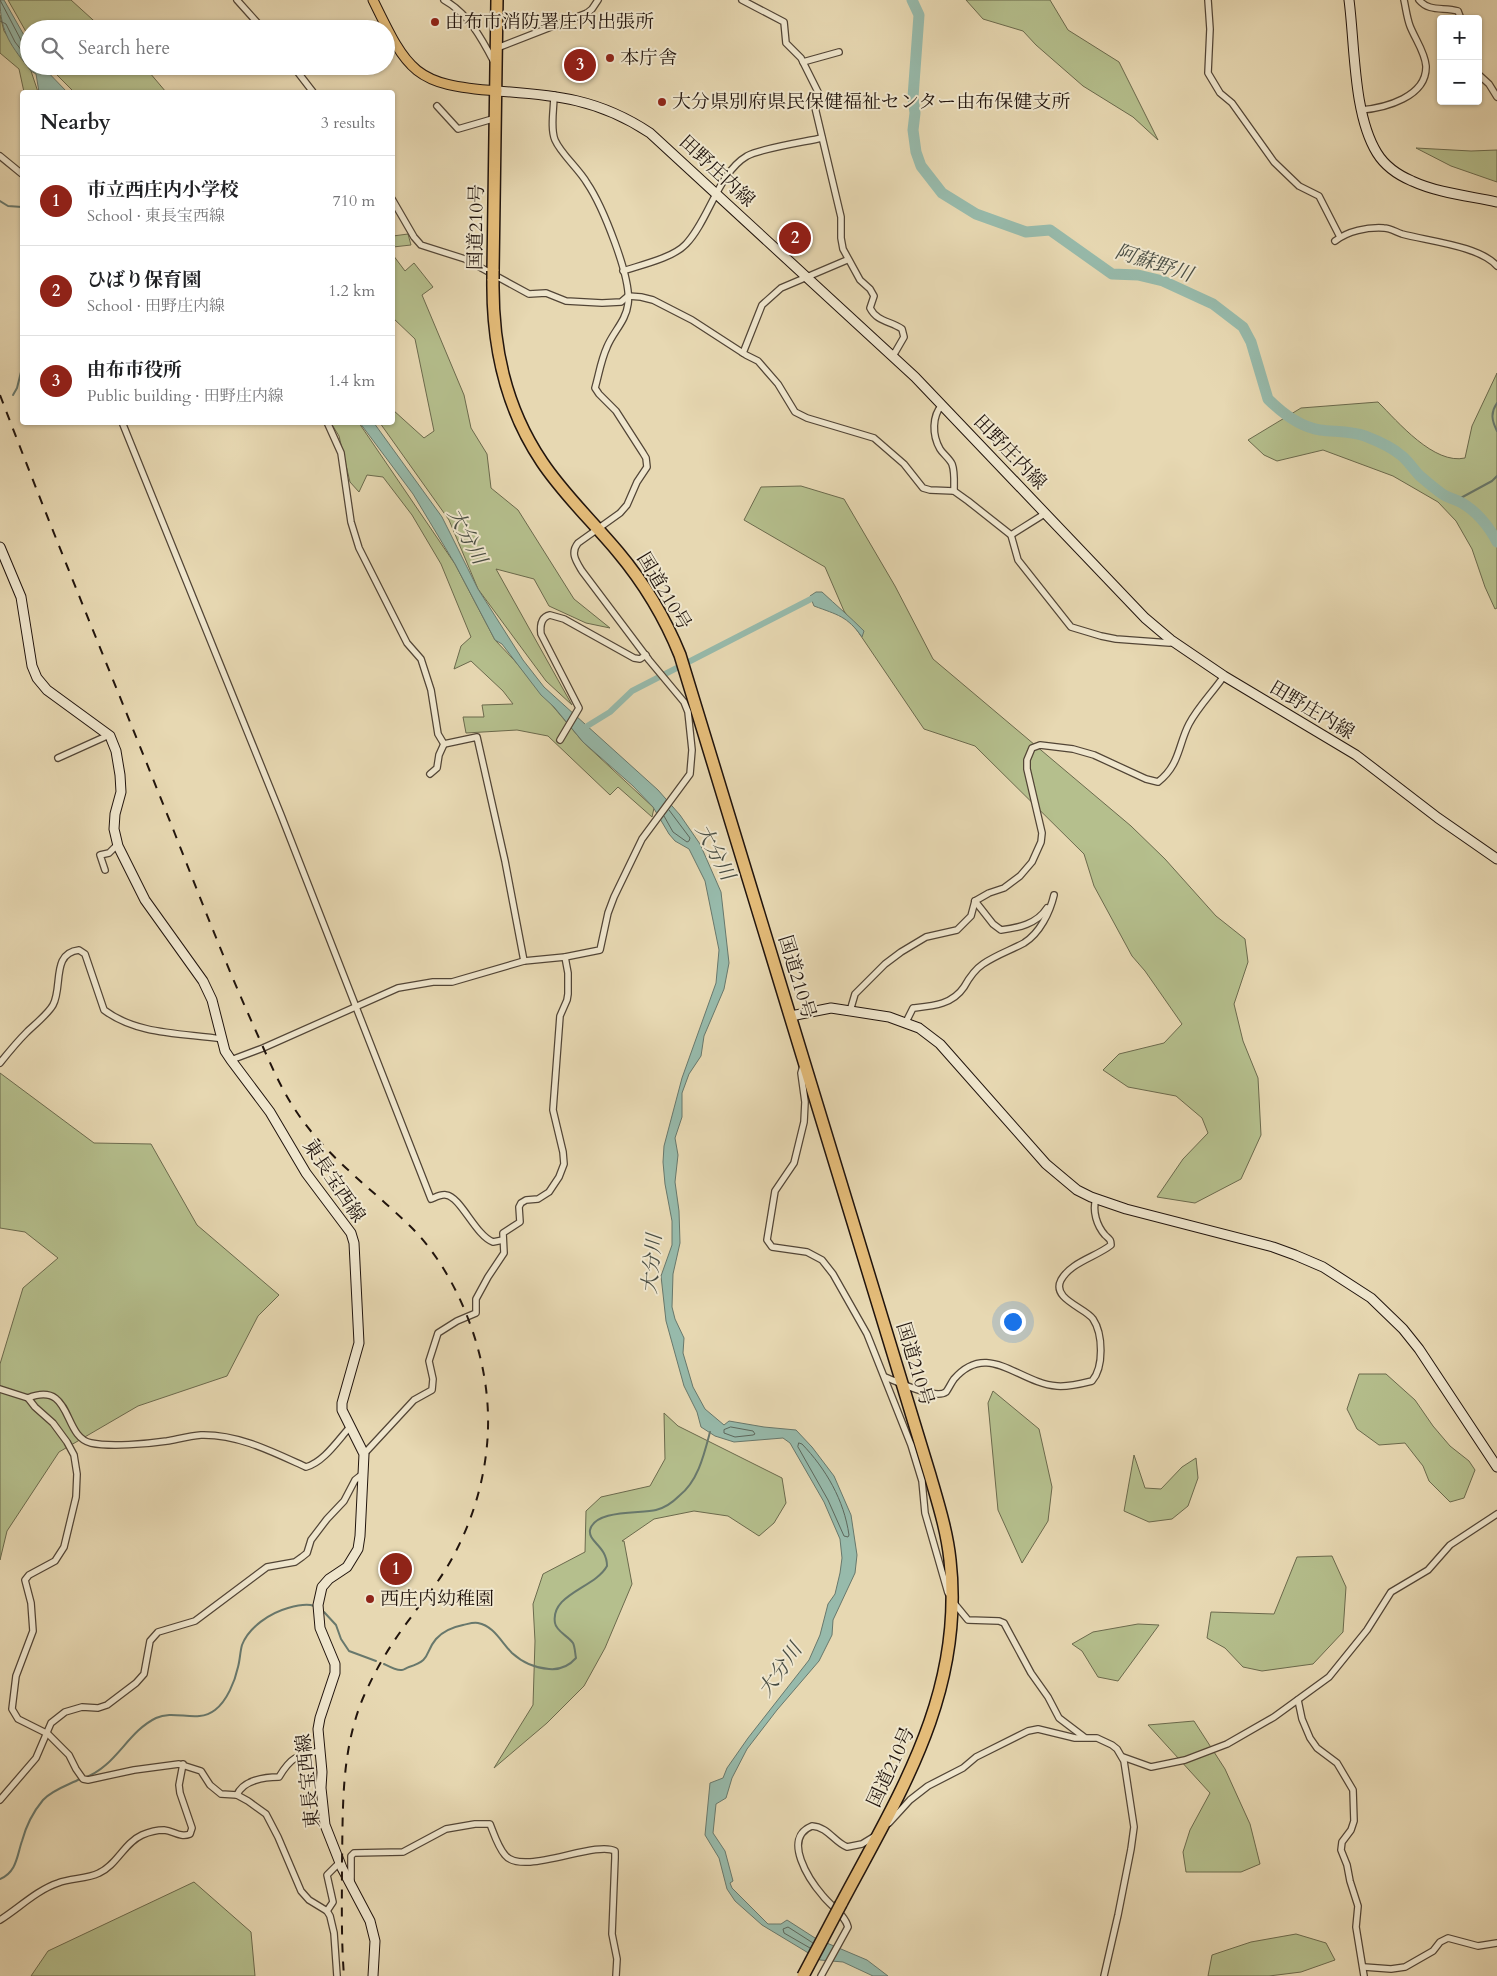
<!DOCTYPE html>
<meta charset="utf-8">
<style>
:root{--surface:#fff;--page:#f2f2f2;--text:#202124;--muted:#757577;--line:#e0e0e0;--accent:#8f2418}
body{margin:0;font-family:Cardo,"Noto Serif JP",serif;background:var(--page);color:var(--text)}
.controls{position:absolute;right:15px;top:15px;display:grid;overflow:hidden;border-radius:5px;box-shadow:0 1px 4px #0004}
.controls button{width:45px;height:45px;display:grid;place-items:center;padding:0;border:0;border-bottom:1px solid var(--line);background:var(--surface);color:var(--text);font:25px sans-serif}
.you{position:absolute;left:1012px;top:1321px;width:18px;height:18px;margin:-12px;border:4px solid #fff;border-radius:50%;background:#1a73e8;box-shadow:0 0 0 8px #1a73e833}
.badge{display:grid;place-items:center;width:32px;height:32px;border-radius:50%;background:var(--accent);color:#fff;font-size:16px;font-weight:700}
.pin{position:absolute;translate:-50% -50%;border:2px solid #fff;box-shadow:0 1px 5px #0006}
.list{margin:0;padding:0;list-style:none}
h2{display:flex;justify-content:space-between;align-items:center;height:65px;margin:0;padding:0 20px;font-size:21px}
h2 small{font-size:16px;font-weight:400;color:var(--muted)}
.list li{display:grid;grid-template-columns:32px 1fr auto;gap:15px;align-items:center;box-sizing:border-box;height:90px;padding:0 20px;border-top:1px solid var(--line)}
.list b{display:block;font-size:19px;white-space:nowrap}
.list p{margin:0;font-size:16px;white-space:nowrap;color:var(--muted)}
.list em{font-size:16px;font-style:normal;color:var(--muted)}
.icon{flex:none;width:28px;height:28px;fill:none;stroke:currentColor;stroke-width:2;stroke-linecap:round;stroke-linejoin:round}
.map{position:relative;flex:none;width:1497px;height:1976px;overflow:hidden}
.search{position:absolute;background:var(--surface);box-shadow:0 1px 4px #0004;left:20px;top:20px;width:375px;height:55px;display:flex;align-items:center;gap:12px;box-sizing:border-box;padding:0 18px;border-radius:28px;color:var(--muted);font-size:19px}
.panel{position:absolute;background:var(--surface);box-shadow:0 1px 4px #0004;left:20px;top:90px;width:375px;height:335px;border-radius:5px}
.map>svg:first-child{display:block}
.green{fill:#b5bf8d;stroke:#6b6a4d}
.water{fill:#97baab;stroke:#68786c}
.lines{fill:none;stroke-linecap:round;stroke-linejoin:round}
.shore{stroke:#5c675c;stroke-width:1}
.stream{stroke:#68786c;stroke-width:2}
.canal{stroke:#97baab;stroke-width:6}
.river{stroke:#97baab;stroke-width:11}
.street-casing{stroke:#524536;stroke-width:8}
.secondary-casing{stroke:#21140d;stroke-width:11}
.primary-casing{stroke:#21140d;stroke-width:11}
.highway-casing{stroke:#21140d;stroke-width:14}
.street{stroke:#efe6cd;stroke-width:5.5}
.secondary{stroke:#efe6cd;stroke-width:9}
.primary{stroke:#e4bc79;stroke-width:9}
.highway{stroke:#e4bc79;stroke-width:11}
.rail{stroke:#21140d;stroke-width:2;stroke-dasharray:9 9;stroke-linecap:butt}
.highway-bridge-casing{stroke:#21140d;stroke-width:14;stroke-linecap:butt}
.highway-bridge{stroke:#e4bc79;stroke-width:11}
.poi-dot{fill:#8f2418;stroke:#efe6cd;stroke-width:2}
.labels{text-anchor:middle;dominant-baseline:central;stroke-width:4;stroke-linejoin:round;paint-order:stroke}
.poi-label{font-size:19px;fill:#21140d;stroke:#efe6cd;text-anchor:start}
.street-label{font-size:19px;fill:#21140d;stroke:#efe6cd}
.water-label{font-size:20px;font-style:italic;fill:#4a4e44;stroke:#efe6cd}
</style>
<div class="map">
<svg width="1497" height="1976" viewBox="0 0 1497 1976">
<rect width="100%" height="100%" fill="#e7d8b2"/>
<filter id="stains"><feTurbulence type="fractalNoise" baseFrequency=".004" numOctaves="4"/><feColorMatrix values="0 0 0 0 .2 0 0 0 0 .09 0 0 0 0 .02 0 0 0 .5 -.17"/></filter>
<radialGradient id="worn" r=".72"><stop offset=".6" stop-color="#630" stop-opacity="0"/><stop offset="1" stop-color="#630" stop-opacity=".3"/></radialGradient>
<!-- green -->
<g class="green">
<path d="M8,0H71L103,29H29V37Z"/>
<path d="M966,0H1050L1068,30L1119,62L1158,140L1133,117L1083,86L1036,45L1023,31L983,19Z"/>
<path d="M0,15L4,31L31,71L38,92H24L19,69L0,53Z"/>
<path d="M48,66H144L166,92H74Z"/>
<path d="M1416,148L1471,151L1497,150V182L1451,166Z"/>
<path d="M408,234L411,245L393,247V236Z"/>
<path d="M393,255L405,271L414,263L433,287L422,295L464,395L471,428L487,454L491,488L518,510L574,599L610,628L586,623L549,606L534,579L496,569L572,705L546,681L478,589L449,520L380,423L392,422L393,410L424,438L434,431L415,339L393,318Z"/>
<path d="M1497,373V608L1495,609L1485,587L1472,549L1456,521L1438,502L1393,476L1323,450L1277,461L1264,455L1248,440L1301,408L1378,402C1398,422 1434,465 1465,458L1472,426Z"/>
<path d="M331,423H359L455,564L495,640L514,660L583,742L654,808L652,817L618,787L610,795L548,736L517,730L466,733L463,717H484L482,705L513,704L503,691L471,661L454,669L461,646L471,637L441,564L412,515L383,477L367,475L359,492L350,482L339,436Z"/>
<path d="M801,486L844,499L895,586L933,659L1131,826L1165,859L1216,916L1245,939L1248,962L1234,1004L1243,1041L1258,1078L1261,1135L1241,1179L1195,1203L1157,1197L1183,1159L1208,1133L1202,1118L1176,1096L1128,1087L1103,1070L1119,1054L1164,1043L1182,1024L1145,971L1132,956L1094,886L1084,854L975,746L924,729L844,611L825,567L744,520L761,487Z"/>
<path d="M0,1073L94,1143L151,1144L197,1225L279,1295L258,1316L227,1376L138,1406L59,1452L7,1531L0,1560V1364L23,1288L58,1258L25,1232L0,1228Z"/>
<path d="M1359,1374H1386L1415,1400L1433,1426L1450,1446L1469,1461L1475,1470L1464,1498L1450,1502L1429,1481L1423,1466L1405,1443L1379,1445L1357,1429L1347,1409Z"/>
<path d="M993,1391L1039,1429L1052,1487L1048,1521L1022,1563L998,1510L988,1403Z"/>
<path d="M664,1413L678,1426L782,1478L786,1503L774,1523L759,1536L728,1516L694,1511L654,1519L622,1541H624L632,1584L605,1648L584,1686L547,1723L494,1768L533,1705L535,1641L533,1604L543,1574L585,1552L586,1511L601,1497L650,1486L665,1459Z"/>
<path d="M1134,1455L1145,1488L1161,1489L1182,1467L1196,1458L1198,1478L1188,1506L1172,1519L1149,1522L1124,1511Z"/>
<path d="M1332,1556L1346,1587L1343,1632L1313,1664L1262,1671L1243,1667L1225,1648L1207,1638L1211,1612L1274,1614L1297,1557Z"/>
<path d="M1138,1624L1159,1625L1118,1681L1098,1677L1082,1651L1072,1644L1093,1632Z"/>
<path d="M1194,1721L1225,1769L1250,1824L1260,1864L1241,1872H1186L1183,1852L1190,1830L1210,1793L1148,1725Z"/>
<path d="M194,1882L251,1932L255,1976H31L48,1951Z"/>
<path d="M1296,1934L1326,1943L1335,1960L1301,1972L1269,1976H1208L1212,1955L1251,1942Z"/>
</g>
<!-- water -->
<g class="water">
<path d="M0,0H4L29,44V66H42L67,92H39L36,74L31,71C12,47 0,33 0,0Z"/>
<path d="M360,423H374L442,517L478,589L523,660L544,687L658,790L680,815L700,844L721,892L729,963L724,989L704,1036L701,1056L689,1074L682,1093V1117L675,1138L678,1155L675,1182L679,1211L680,1243L673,1274L672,1307L675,1319L684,1338L683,1353L693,1387L705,1409L724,1425L729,1421L764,1427L796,1430L812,1447L834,1476L851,1515L857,1555L855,1573L833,1620L832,1635L819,1661L777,1710L747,1749L732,1778L726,1798L716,1804L713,1833L725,1851L733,1881L730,1883L732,1888L768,1924H781L787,1920L815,1938L867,1960L888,1976H873L843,1962L820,1960L762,1925L735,1901L727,1889L719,1858L705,1835L710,1783L723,1778L727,1768L748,1738L809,1660L820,1635L828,1604L835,1594L840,1573L842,1558L840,1539L824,1502L790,1443L783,1438L734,1442L715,1436L701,1427L697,1412L684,1386L666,1321L661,1276L672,1245V1221L665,1184L663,1162L664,1146L682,1078L716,983L719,950L705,881L689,849L675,841L669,834L653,807L633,786L583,742L554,707L541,695L502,644L495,640L455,564L413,494Z"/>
<path d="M816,592H822C836,605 850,617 864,631L862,637C847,616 838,615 814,606L810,596Z"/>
</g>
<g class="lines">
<!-- shore -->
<g class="shore">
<path d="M0,0L22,42L29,45"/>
<path d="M0,21L6,24L15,42L29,60"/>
<path d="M664,816L673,832L687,842L689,841L690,838L669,810"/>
<path d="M731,1427L753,1431L755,1434L753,1435L735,1437L724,1433V1430Z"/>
<path d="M799,1443L802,1444C826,1469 844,1500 849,1535L848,1537L844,1536L828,1500L798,1447Z"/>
<path d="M810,1948L784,1933L783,1929L788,1927L813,1943"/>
</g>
<!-- stream -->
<g class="stream">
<path d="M0,201L8,206L22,207"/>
<path d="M22,286L21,291L22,298"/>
<path d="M13,395L17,388L22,368"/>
<path d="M1497,403C1490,413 1492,421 1497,431"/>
<path d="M1457,500L1492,481L1497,476"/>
<path d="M324,1612L336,1625L341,1639L349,1651L376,1661"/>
<path d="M384,1664C388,1666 397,1671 402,1670C404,1670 406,1668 409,1667C432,1660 424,1653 436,1639C443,1631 453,1627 463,1625C468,1624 473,1622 478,1623C494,1626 501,1642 512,1653C523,1663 534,1668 549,1669C560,1670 569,1666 576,1658C575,1653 575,1647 573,1643C568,1636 556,1631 555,1623C550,1594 595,1588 607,1566C607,1546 588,1542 590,1530C595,1509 641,1514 656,1510C664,1508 673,1502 679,1496C698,1481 704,1455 710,1432"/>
<path d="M84,1778C116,1767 127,1732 156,1718C175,1709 197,1724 215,1710C227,1701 235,1681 238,1667C240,1660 240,1652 242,1645C249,1627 270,1613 288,1608C295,1606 307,1603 314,1606"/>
<path d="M0,1879C17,1872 17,1855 22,1841C26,1826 33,1812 43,1800C52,1790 68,1785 80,1779"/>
</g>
<!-- canal -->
<path class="canal" d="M584,728L610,712L632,691L811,599"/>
<!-- river -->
<path class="river" d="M912,0L919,15L913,97L915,113L913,130L916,152L921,166L942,193L976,214L1026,232L1050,230L1112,274L1138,275L1163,281L1213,304L1243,327L1251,342L1268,399C1282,413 1300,427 1320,430C1335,432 1351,431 1365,436C1378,441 1392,447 1402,456C1409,462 1414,470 1420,476C1427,482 1434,488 1441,493C1447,498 1452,498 1458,501C1475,509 1489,526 1497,542"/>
<!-- street casing -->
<g class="street-casing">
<g id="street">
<path d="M237,0L263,29"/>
<path d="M444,0C468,13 482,39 494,62"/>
<path d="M742,0L784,22L786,43L801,58L819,94L813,99L841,217V238L843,249L860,280L870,289L874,296L870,308C877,322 891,321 902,329L904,337L893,356"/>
<path d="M1208,0L1210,29L1208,73L1220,93L1232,103L1274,162L1299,186L1319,196L1340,237"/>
<path d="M1419,0C1429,12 1443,7 1458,11L1461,19"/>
<path d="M497,48L587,13L592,9L598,0"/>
<path d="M803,62L839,52"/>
<path d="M293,66L313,92"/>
<path d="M1478,74L1489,84L1497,97"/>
<path d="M437,106L458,129L496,118"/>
<path d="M1361,110C1385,108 1427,97 1426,66C1425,52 1415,39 1410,26C1407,18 1406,9 1404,0"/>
<path d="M0,156L22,174"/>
<path d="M392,199L414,237L421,245L465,259L529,294L546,293L566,301L602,303L621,302L628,296L641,297L653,300L692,320L746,355L758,361L778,384L795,412L807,418L874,438L904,464L923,488L930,490L954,491L968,501L1011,535L1018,560L1071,627L1101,636L1116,639L1170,643L1171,640"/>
<path d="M1335,241C1348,231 1367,227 1384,228C1390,228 1396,232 1402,234C1428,241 1480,246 1497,266"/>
<path d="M623,271C641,265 673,258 686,244C709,220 718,173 747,156C762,148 804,142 822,138"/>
<path d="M743,353L762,305L781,288L847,260"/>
<path d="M942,405C932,416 932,435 940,449C943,454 949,458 952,464C955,472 954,483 954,491"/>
<path d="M122,422L281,815L431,1199C436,1197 441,1194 446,1195C461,1197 475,1235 493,1242L503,1240"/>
<path d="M327,422L341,453L351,522L359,548L407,643L421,659L431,690L438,734L444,744"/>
<path d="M1011,535L1046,513"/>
<path d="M560,740L579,708L541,634C540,626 541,617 550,615L564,619L634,658L640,659L646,655"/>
<path d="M444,744L477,737L505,861L524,961"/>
<path d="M58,758L109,735"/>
<path d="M430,774L437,768L439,755L444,744"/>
<path d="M105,870L100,855L109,853L118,844"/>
<path d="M975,901L989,893L1004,888L1020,876L1032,862L1041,842L1042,833L1027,769V760L1032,748L1040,745L1073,749L1094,755L1146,779L1158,782C1180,765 1178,745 1189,724C1198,707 1213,692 1224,676"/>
<path d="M975,901L993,924L1001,930C1018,928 1037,924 1047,908"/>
<path d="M850,1011L855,994L885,964L901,952L926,937L957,930L971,916L975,901"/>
<path d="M906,1022L913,1008C932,1006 952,1005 964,987C969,978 974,970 983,964C996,955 1011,950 1024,943C1040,933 1050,912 1054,895"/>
<path d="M231,1060L263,1048L398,988L433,982H452L524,961L565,957L600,950L608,913L614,897L642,839L690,774L692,750L688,712L684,702L649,660L582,571C576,561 570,553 578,543L620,513L627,505L637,482L647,467L646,458L643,453L616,411L599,394L595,388C599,374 601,360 607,347C613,332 626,321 628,304C632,278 602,205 587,183C579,169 561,154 555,140C550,128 554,109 554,95"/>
<path d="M0,1063C8,1053 16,1043 26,1033C33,1026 48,1014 53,1005C63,987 51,953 79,950L85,954L104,1010C137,1035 183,1033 222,1039"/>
<path d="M803,1066L801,1073L805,1102L804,1122L794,1163L775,1191L767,1240L772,1247L807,1252L822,1260L833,1274L867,1334L911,1445L922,1481L925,1513L948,1593"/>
<path d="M885,1377C898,1382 935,1400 946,1392C949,1388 951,1383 954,1379C988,1340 1018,1383 1057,1386C1069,1387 1080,1384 1092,1381C1104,1367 1103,1334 1093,1319C1086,1308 1051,1299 1061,1280C1071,1262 1096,1257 1111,1245C1111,1239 1109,1239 1105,1235C1097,1226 1092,1211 1096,1199"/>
<path d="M0,1389L28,1398L35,1407L53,1423L67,1442L74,1455L77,1474L76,1497L64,1547L55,1561L29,1575L25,1580L31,1603L33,1631L16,1676L12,1709L18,1719L48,1734L69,1755L76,1769L83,1779L88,1780L134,1770L179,1764L201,1771L210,1785L221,1794L237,1795C243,1780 265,1777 279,1777C291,1757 296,1756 319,1751"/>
<path d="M28,1398C73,1380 62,1437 91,1443C110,1447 147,1444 167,1441C178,1439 190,1436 201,1435C238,1434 273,1452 306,1467C324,1462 338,1440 350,1427"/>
<path d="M364,1454L414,1400L432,1390L433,1379L429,1361L438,1333L457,1321L476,1313V1299L488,1277L504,1253L503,1233L520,1222L519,1207L521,1203L526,1200L538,1199L549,1192L559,1177L564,1164L563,1152L553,1110L560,1016L567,1000L568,994V973L565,957"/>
<path d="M954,1603L968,1620L999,1621L1004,1623L1031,1673L1048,1697L1059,1718L1084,1737"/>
<path d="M1298,1700L1302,1719L1310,1738L1317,1748L1337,1763L1353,1790L1354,1821L1351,1830L1342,1842L1341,1850L1347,1865L1350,1881L1358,1906L1356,1927L1364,1976"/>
<path d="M1123,1757L1151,1767L1185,1760L1227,1744L1274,1717L1329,1677L1367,1630L1391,1592L1428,1570L1450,1545L1497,1514"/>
<path d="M237,1795L248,1801L266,1814L278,1837L301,1891L309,1900L327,1911L330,1916L334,1933L337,1976"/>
<path d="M0,1800L36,1758L51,1723L65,1712L82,1707L98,1708L107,1705L136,1683L144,1674L150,1641L158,1632L195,1621L267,1567L295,1562L302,1557L307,1553L311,1540L327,1519L344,1501L355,1480L360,1476H363"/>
<path d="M889,1823L910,1800L928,1786L963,1768L976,1757L1028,1731L1038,1729L1075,1738H1097L1112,1745L1117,1749L1124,1761L1134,1827L1131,1849L1118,1915L1104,1976"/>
<path d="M351,1882V1856L354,1853L403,1852L446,1829L475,1824H490C494,1834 498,1847 505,1855C522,1877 595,1840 615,1851V1858L612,1934L617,1959L616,1976"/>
<path d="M327,1911L333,1902L327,1875L340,1862"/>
<path d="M0,1920C19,1908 37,1890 58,1883C71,1878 87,1879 99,1873C117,1865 124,1843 142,1835C149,1832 157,1830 164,1830C174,1831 180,1838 190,1834L192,1828L180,1793L179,1785L183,1764"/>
<path d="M1364,1967L1391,1969L1405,1967L1433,1951L1440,1942L1448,1938L1478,1946L1497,1943"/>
<path d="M821,1976L848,1927C845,1915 831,1906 823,1896C810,1881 781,1838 812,1826C828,1827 834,1842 847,1847L862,1844L875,1836"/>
</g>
</g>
<!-- secondary casing -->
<g class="secondary-casing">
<g id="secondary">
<path d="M1349,0C1355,45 1353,114 1377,153C1385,166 1398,175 1412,181C1438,193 1469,196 1497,202"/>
<path d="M497,91C556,95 599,99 650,133L915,377L1145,618L1171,640L1224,676L1356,755L1438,818L1497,859"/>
<path d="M0,547L21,597L32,666L37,678L47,690L110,736L116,751L120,775L121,792L115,814L114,829L118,846L145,900L203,981L212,1000L225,1051L231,1060L270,1112L306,1173L351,1233L354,1243L359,1343L342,1403V1410L364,1454L360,1536L358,1549L347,1567L329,1579L322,1587L318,1605L320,1628L335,1664V1673L320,1718L318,1729L322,1772L321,1788L325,1825L342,1868L370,1921L375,1941L373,1976"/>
<path d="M791,1016L831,1008L889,1017L919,1028L940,1044L1046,1164L1077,1190L1091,1197L1126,1209L1273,1247L1295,1255L1323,1267L1371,1298L1403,1329L1419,1349L1497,1467"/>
</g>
</g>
<!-- primary casing -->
<g class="primary-casing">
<path id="primary" d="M373,0C408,72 414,85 497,91"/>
</g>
<!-- highway casing -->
<g class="highway-casing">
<g id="highway">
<path d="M493,271L497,0"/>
<path d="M493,279C492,346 505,407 542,462C564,495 593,522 618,552C644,583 665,618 680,655L930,1475C938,1503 947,1531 950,1560C965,1692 900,1793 841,1904"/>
</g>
</g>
<!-- street -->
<use href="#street" class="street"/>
<!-- secondary -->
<use href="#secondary" class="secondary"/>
<!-- primary -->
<use href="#primary" class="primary"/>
<!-- highway -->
<use href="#highway" class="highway"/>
<!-- rail -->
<path class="rail" d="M0,395C56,542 117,688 175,834C201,900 226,965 255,1029C268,1058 280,1088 298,1114C328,1158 372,1189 410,1226C453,1268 482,1339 487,1398C493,1461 474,1529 438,1581C430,1593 420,1604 412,1616C392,1642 376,1668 363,1698C341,1751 343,1807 342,1862C342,1900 341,1938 344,1976"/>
<!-- highway-bridge casing -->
<g class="highway-bridge-casing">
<g id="highway-bridge">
<path d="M493,279V271"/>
<path d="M803,1976L841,1904"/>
</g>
</g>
<!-- highway-bridge -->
<use href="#highway-bridge" class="highway-bridge"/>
</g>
<!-- markers -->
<g class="poi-dot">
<circle cx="435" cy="22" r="5"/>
<circle cx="610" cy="58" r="5"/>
<circle cx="662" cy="102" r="5"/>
<circle cx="370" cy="1599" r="5"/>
</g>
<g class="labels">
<!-- poi labels -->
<g class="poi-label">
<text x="445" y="22">由布市消防署庄内出張所</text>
<text x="620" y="58">本庁舎</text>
<text x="672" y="102">大分県別府県民保健福祉センター由布保健支所</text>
<text x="380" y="1599">西庄内幼稚園</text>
</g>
<!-- street labels -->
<g class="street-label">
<text transform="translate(717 171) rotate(43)">田野庄内線</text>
<text transform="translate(476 227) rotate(-89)">国道210号</text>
<text transform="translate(1010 452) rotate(46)">田野庄内線</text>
<text transform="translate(664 591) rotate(59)">国道210号</text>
<text transform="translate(1312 710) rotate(31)">田野庄内線</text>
<text transform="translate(797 977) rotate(73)">国道210号</text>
<text transform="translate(334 1181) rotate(56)">東長宝西線</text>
<text transform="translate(915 1364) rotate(73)">国道210号</text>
<text transform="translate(891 1767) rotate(-65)">国道210号</text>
<text transform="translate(308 1781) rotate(-96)">東長宝西線</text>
</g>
<!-- water labels -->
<g class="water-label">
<text transform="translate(1154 263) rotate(18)">阿蘇野川</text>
<text transform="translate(467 536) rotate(62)">大分川</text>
<text transform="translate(715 852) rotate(62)">大分川</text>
<text transform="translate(652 1264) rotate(-85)">大分川</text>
<text transform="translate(780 1670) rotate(-55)">大分川</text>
</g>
</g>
<rect width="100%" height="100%" filter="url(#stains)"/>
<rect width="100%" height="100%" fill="url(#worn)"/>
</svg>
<div class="controls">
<button>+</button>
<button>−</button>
</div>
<div class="you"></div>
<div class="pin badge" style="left:396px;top:1569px">1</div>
<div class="pin badge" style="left:795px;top:238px">2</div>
<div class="pin badge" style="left:580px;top:65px">3</div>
<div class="search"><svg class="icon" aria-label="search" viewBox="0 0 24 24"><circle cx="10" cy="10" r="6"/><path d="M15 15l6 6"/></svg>Search here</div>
<section class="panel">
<h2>Nearby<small>3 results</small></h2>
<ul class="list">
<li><span class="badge">1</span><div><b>市立西庄内小学校</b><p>School · 東長宝西線</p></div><em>710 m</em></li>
<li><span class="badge">2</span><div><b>ひばり保育園</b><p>School · 田野庄内線</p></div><em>1.2 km</em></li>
<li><span class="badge">3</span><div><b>由布市役所</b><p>Public building · 田野庄内線</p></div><em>1.4 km</em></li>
</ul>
</section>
</div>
